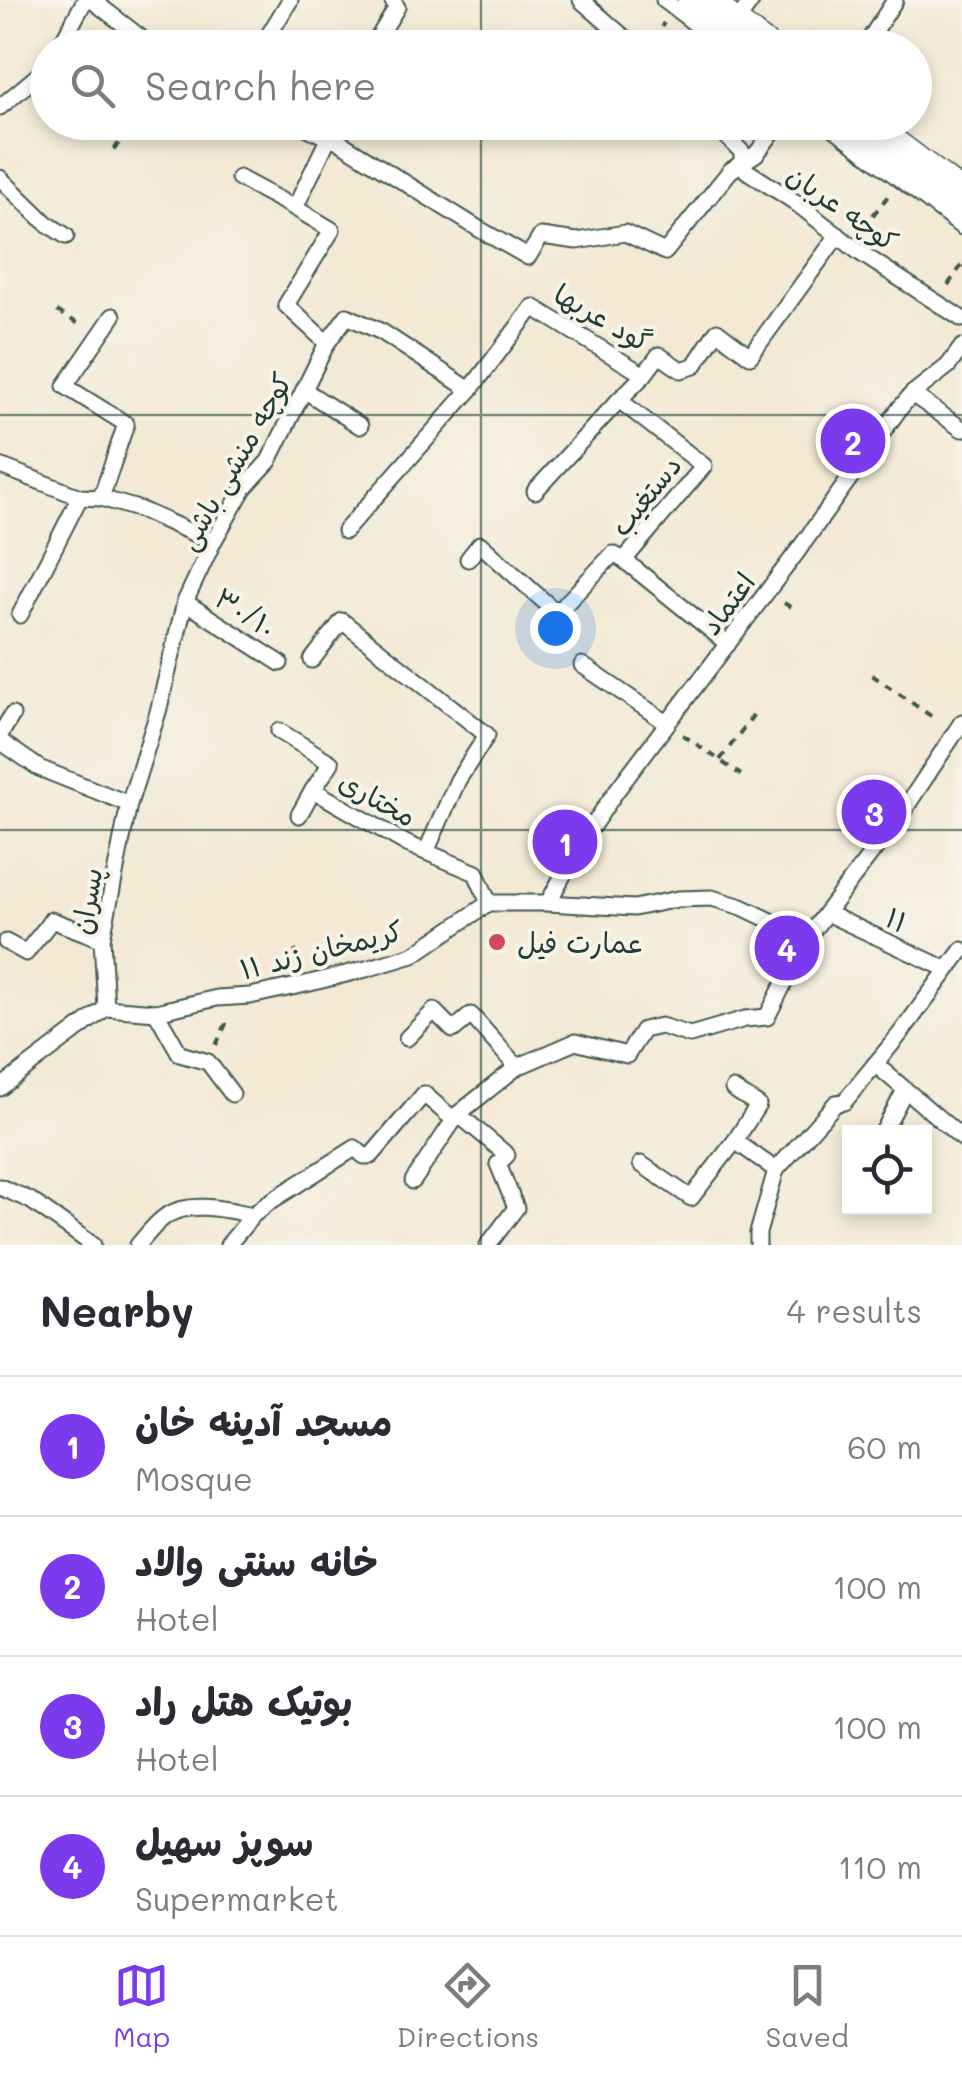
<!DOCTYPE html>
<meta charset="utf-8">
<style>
:root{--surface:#fff;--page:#f7f7f7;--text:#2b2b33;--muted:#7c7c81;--line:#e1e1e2;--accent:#7c3aed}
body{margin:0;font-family:Mali,"Playpen Sans Arabic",sans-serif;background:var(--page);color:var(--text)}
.controls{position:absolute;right:30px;bottom:30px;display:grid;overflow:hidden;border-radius:0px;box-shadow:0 5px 15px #0003}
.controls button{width:90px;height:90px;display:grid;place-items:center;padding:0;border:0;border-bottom:2px solid var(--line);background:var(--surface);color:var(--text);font:50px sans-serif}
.you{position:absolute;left:555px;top:628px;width:35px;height:35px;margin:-25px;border:8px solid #fff;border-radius:50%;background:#1a73e8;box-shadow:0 0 0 15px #1a73e833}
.badge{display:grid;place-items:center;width:65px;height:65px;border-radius:50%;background:var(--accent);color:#fff;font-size:32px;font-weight:700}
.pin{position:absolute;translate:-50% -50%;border:5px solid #fff;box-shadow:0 2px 10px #0006}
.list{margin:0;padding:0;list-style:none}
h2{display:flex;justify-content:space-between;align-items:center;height:130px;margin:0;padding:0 40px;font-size:42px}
h2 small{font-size:32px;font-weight:400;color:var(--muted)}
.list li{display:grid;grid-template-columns:65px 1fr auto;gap:30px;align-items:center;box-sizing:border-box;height:140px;padding:0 40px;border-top:2px solid var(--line)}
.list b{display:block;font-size:38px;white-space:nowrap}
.list p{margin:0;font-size:32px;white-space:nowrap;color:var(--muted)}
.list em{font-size:32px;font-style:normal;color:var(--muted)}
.icon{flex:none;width:55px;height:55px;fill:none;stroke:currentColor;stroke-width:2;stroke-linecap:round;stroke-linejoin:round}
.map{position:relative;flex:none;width:962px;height:1245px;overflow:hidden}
.search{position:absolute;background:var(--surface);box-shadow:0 5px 15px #0003;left:30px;right:30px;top:30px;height:110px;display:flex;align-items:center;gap:25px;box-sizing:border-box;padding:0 35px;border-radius:55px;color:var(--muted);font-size:38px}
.sheet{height:690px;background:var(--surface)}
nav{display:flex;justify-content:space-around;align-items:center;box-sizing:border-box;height:140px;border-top:2px solid var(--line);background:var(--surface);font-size:28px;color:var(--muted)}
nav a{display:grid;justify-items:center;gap:5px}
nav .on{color:var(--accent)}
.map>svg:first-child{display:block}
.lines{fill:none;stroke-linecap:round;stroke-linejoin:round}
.service-casing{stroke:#3f574c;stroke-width:19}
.tertiary-casing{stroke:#3f574c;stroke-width:41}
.path{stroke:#3f574c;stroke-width:4;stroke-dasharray:8 8;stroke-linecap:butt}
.service{stroke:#fff;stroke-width:15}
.tertiary{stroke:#fff;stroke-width:38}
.grid{fill:none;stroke:#1f3d34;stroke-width:2.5;stroke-opacity:0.55}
.poi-dot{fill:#d1495b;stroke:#f7f3e8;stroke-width:4}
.labels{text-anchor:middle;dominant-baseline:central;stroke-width:8;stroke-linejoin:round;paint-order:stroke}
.street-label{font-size:28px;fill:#1f3d34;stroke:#f7f3e8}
.poi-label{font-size:28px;fill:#1f3d34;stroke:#f7f3e8;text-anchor:start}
</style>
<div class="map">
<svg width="962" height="1245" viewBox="0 0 962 1245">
<rect width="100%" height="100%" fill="#f7f3e8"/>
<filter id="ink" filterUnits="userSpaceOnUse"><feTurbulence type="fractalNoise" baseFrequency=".01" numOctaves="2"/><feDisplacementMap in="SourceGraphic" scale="20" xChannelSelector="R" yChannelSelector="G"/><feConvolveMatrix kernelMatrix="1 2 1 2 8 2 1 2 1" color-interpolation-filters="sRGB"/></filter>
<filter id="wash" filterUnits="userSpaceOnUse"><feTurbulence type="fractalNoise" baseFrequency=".0048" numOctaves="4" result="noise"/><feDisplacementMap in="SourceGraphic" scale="40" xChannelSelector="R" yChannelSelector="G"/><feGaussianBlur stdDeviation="2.25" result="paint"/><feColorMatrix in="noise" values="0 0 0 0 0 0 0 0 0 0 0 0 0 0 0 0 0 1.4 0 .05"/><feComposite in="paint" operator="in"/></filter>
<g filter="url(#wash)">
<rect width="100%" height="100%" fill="#f3e9d4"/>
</g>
<g filter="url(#ink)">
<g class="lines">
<!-- service casing -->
<g class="service-casing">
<g id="service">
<path d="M92,0L154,48"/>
<path d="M581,0L636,48"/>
<path d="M664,0L727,48"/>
<path d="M733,27L752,0"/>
<path d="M59,48L85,0"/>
<path d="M261,48L290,0"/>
<path d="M372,48L397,7L392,0"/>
<path d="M864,48L895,0"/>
<path d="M0,107L48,67"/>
<path d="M296,122L320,134L330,136L479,229L528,257L541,236L577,241L625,233L665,252L730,171L757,153L780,122"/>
<path d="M712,122L742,152V163L747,171L795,202L859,252L962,319"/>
<path d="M826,122L962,227"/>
<path d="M0,178L46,223L66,236"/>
<path d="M239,178L295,208"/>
<path d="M327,343L347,316L382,332L470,390"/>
<path d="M304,390L360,426"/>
<path d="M912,394L962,429"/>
<path d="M0,466L80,497L101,498L141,510L213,542"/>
<path d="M535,491L619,400"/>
<path d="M101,498L126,424L65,386L113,316"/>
<path d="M345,531L470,390L533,307L644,375"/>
<path d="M468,559L480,544L557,613L613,554L624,560"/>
<path d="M185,602L280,663"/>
<path d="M20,615L80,497"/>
<path d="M728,644L624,560L704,466L619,400L644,375L659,355L681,370L694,366L717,331L750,356L838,235"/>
<path d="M312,660L342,621L487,735L458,780L426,852"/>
<path d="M582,665L667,723"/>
<path d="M279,731L331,763L313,790L407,844L476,873L489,903"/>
<path d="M0,735L12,715"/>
<path d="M0,741L39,768L129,804"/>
<path d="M299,815L313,790"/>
<path d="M548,903L580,844L617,790L797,552L900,408L912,394L948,366L962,347"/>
<path d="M826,913L946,969"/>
<path d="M6,942L26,953C34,941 44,932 51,920L102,939"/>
<path d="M106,1008L102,939L129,804L158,712L185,602L213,542L244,488L269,461L327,343L286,305L332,230L295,208L336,122"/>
<path d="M156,1012L180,1054L208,1062L232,1094"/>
<path d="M407,1038L434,1011L453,1030L471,1015L517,1067"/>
<path d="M875,1064L962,1138"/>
<path d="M0,1088L106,1008L156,1012L217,998L250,996L306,984L366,969L413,955L489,903H548L634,908L678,899L712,898L742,907L807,938L902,813L962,722"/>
<path d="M733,1089L758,1105L735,1141L776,1170"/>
<path d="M458,1114L507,1155L498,1164L516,1208L488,1245"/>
<path d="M883,1132L905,1090"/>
<path d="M641,1164L691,1198L735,1141"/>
<path d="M413,1181L454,1120"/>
<path d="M0,1187L30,1200L93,1245"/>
<path d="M138,1245C147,1235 155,1223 166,1216C191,1200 227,1210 253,1215"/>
<path d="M228,1245L253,1215L268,1203L355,1148L364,1156H371L424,1094L454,1120L458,1114L517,1067L575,1042L627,1055L643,1030L661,1026L690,1035L745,1019L767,1017L807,938"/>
<path d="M758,1245V1233L776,1170L836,1103L844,1102L900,1034L962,950"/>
</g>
</g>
<!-- tertiary casing -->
<g class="tertiary-casing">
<g id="tertiary">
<path d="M697,0L760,48"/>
<path d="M858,122L962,201"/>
</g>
</g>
<!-- path -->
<g class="path">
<path d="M652,40L664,23"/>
<path d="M582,48L592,34"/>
<path d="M114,150L134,122"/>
<path d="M863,228L888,196"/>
<path d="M948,285L962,265"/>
<path d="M57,311L82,326"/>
<path d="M784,603L794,609"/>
<path d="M872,675L938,721"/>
<path d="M683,735L741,775"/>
<path d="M720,760L757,710"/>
<path d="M295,950L300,965"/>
<path d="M216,1045L226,1024L223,1017"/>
</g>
<!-- service -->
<use href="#service" class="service"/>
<!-- tertiary -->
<use href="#tertiary" class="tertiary"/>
</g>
</g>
<!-- grid -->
<path class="grid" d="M481,0V48M481,122V1245M0,415H962M0,830H962"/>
<!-- markers -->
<circle class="poi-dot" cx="497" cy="942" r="10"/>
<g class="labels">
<!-- street labels -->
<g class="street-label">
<text transform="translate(843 207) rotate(35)">کوچه عربان</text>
<text transform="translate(603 317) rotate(30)">گود عربها</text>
<text transform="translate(234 461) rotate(-60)">کوچه منشی باشی</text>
<text transform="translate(645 495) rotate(-51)">دستغیب</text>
<text transform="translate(727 603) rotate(-53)">اعتماد</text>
<text transform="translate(246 612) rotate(33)">۳۰/۱۰</text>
<text transform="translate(378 798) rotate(29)">مختاری</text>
<text transform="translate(86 901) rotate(-80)">پسران</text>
<text transform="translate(897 919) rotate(25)">۱۱</text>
<text transform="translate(321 949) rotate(-14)">کریمخان زند ۱۱</text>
</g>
<!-- poi labels -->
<g class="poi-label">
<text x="517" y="942">عمارت فیل</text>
</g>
</g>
</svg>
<div class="controls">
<button><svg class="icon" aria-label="locate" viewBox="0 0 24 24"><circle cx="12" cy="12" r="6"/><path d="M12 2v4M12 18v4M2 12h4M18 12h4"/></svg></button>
</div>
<div class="you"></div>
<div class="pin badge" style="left:565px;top:842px">1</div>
<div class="pin badge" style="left:853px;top:441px">2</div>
<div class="pin badge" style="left:874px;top:812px">3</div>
<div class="pin badge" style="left:787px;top:948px">4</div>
<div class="search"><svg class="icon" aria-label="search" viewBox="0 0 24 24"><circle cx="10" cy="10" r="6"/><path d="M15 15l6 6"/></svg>Search here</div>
</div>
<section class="sheet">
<h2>Nearby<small>4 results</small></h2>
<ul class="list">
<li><span class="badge">1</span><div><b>مسجد آدینه خان</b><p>Mosque</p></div><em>60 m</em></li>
<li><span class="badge">2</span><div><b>خانه سنتی والاد</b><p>Hotel</p></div><em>100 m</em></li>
<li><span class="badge">3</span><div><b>بوتیک هتل راد</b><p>Hotel</p></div><em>100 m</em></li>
<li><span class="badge">4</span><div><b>سوپز سهیل</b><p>Supermarket</p></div><em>110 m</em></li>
</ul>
</section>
<nav>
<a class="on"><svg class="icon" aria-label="map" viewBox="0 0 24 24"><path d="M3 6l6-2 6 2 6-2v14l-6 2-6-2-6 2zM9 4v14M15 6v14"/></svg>Map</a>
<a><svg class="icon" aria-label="directions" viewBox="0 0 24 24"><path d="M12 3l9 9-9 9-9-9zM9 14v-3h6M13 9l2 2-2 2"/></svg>Directions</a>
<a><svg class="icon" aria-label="saved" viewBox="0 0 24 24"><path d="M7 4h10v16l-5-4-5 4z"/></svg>Saved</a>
</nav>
